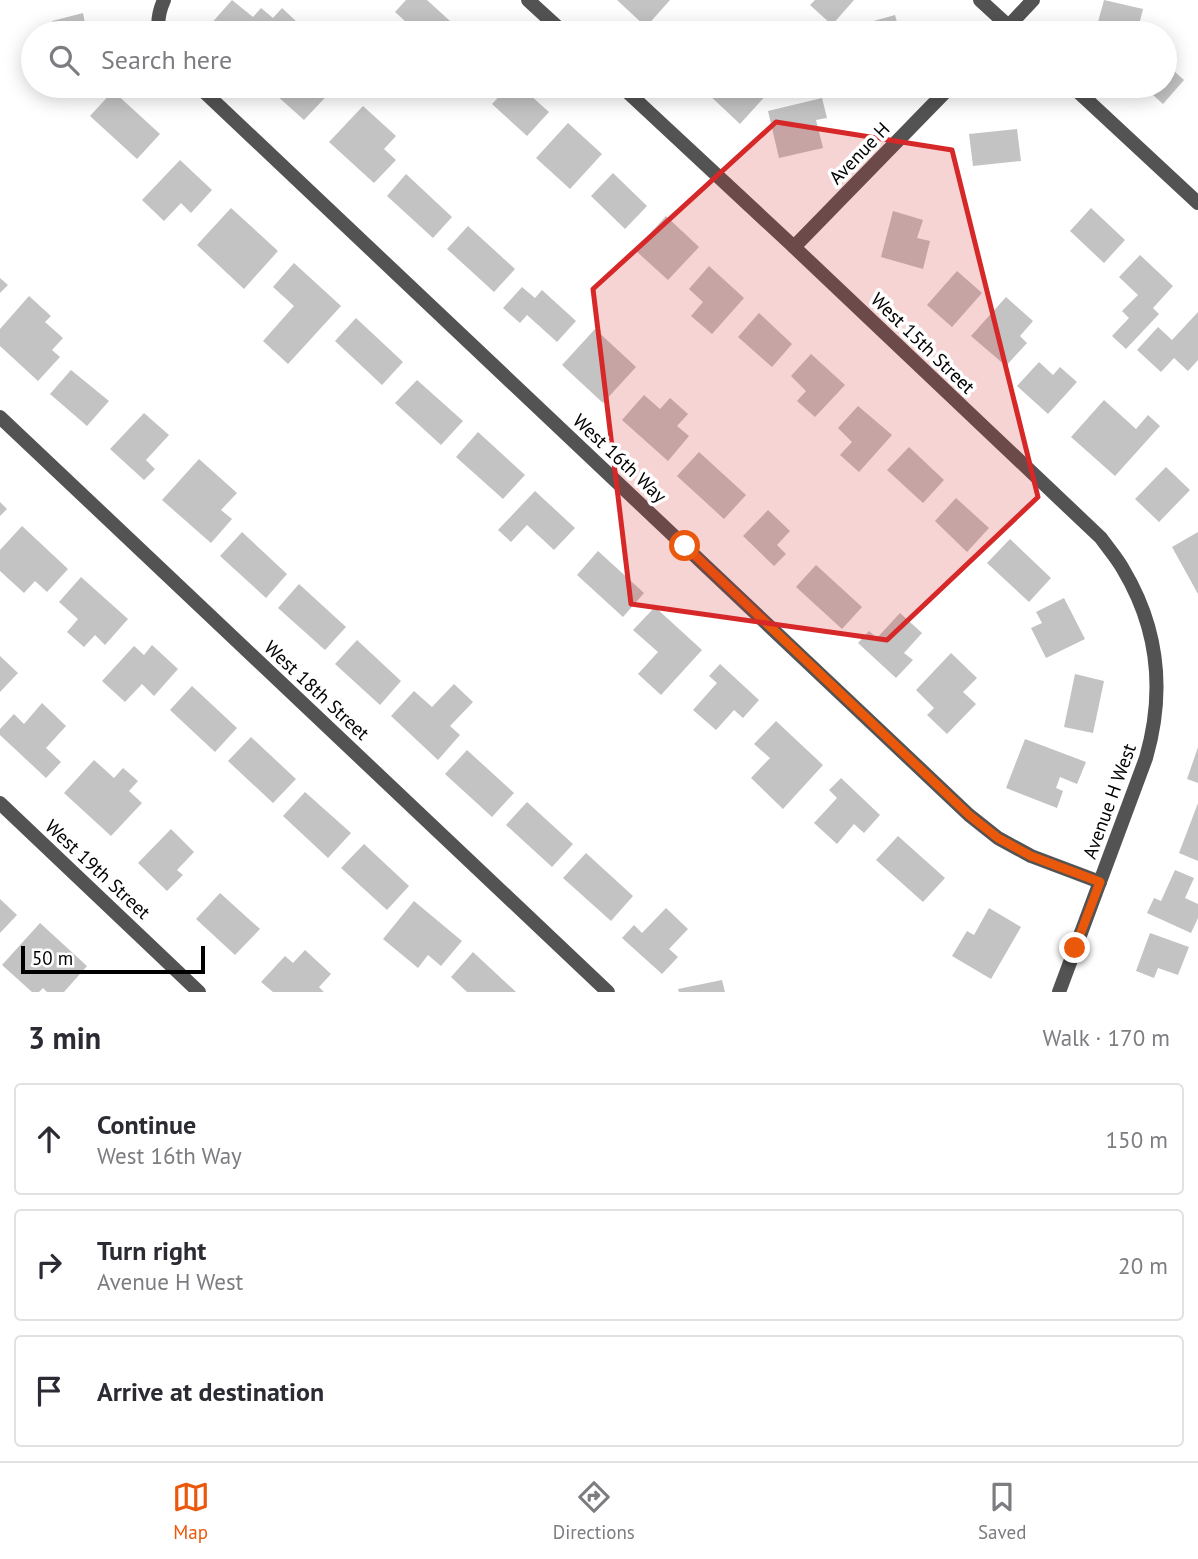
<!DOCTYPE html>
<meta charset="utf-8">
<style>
:root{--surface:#fff;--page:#f2f2f3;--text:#2b2b33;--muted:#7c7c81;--line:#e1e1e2;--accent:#ea580c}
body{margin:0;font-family:"PT Sans",sans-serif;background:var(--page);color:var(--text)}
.scale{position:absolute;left:21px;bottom:18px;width:184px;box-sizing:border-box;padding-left:7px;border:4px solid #000;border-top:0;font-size:19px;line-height:24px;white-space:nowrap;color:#000;-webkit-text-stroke:5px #fff;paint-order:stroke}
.stop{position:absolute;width:21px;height:21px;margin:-16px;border:5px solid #ea580c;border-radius:50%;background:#fff}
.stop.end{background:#ea580c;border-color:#fff;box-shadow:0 2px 7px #0008}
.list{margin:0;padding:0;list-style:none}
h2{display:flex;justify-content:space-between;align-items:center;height:91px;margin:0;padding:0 28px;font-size:30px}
h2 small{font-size:23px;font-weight:400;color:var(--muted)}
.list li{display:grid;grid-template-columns:46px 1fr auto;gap:21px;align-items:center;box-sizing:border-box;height:112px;margin:0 14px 14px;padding:0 14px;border:2px solid var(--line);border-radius:7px}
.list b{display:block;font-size:26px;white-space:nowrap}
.list p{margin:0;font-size:23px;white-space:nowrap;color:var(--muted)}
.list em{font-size:23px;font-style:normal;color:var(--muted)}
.icon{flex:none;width:38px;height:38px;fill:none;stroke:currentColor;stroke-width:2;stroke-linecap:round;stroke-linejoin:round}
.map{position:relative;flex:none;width:1198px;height:992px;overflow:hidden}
.search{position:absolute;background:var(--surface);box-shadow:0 4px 18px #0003;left:21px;right:21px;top:21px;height:77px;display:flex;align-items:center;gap:18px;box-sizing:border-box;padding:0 24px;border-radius:38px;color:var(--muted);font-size:26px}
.sheet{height:469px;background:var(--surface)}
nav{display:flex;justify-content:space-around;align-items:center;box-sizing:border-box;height:98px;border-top:2px solid var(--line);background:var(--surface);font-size:19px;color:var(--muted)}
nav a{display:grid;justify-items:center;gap:4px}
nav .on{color:var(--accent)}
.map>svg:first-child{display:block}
.building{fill:#c3c3c3}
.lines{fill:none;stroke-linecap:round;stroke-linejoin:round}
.street{stroke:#535353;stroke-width:14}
.route{stroke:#ea580c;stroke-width:9}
.marked{fill:#d62828;fill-opacity:0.2;stroke:#d62828;stroke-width:5;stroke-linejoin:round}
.labels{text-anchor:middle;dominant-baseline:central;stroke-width:7;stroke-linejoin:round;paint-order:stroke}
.street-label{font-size:19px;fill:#000;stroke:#fff}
</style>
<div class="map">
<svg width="1198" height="992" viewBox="0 0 1198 992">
<rect width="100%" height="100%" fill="#fff"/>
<!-- building -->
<g class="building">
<path d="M232,0L253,17L261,8L273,18L282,8L298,23L289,33H217L209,26Z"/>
<path d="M406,0H427L450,21L438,33H418L395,12Z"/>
<path d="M617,0H670L646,27Z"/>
<path d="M815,0H854L832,25L810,5Z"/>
<path d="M1104,0L1143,9L1137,33H1095Z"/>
<path d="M83,13L87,33H55L52,21Z"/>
<path d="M895,15L900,33H866L863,24Z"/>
<path d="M678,22L690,33H669Z"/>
<path d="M1165,63L1184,80L1163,104L1143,86H1165Z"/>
<path d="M266,86H336L304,120Z"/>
<path d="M460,86H481L471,96Z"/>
<path d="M509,86H520L549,112L527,136L492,104Z"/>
<path d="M712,86H762L769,92L740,124L706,92Z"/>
<path d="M113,91L160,134L137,159L90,116Z"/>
<path d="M822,98L827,118L816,120L823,148L779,158L768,111Z"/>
<path d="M363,106L396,136L384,149L396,160L374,183L329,142Z"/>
<path d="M568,123L602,154L570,189L536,158Z"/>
<path d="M1017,129L1021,161L973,166L969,134Z"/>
<path d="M180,160L212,190L191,213L181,203L164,221L142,200Z"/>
<path d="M613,173L647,206L625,229L591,196Z"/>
<path d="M406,174L452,217L433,238L387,196Z"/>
<path d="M231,208L278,251L244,289L197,245Z"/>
<path d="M1091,208L1125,240L1104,263L1070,231Z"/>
<path d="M893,211L923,220L917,238L930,241L923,269L881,257Z"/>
<path d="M666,216L699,247L668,280L635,250Z"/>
<path d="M468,226L515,269L494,292L447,249Z"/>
<path d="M1140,255L1173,286L1153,308L1159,314L1126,349L1112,336L1129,318L1122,311L1138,295L1119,277Z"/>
<path d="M294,263L341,306L288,364L263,341L294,306L273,287Z"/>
<path d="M709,266L744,298L712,334L691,316L703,302L689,289Z"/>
<path d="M957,271L982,293L952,327L927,305Z"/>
<path d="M0,278L8,285L0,293Z"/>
<path d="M522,287L535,298L542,290L576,321L557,342L527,315L520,323L503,308Z"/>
<path d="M29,296L51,316L45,322L63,338L52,350L60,357L38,381L0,346V329Z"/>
<path d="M1006,297L1033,321L1020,336L1027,343L1006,366L971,336Z"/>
<path d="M1198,312V360L1188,371L1174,358L1161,372L1137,350L1158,327L1172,340Z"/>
<path d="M759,313L792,344L772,367L738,337Z"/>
<path d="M356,318L403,362L382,385L335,341Z"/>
<path d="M595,329L636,367L603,403L562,365Z"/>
<path d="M811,354L845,385L815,417L797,401L806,391L791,376Z"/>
<path d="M1039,362L1053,375L1060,367L1077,382L1048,414L1017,386Z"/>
<path d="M71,370L109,401L87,426L50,394Z"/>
<path d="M417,380L463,421L441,445L395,403Z"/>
<path d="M644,395L660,409L670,398L688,414L677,426L689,436L668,461L622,420Z"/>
<path d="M1104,400L1136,429L1148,415L1160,426L1115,476L1071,437Z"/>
<path d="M858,406L892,435L859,472L840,455L852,442L838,428Z"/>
<path d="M144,413L169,435L146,460L155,469L144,480L110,449Z"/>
<path d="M478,432L525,475L503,499L456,457Z"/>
<path d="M909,447L944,480L923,503L887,470Z"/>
<path d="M699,452L746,495L724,519L677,476Z"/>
<path d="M199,459L237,493L221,510L232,519L211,543L162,500Z"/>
<path d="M1166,467L1190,490L1159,522L1135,499Z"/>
<path d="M535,491L575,528L554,550L527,525L511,542L498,530Z"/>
<path d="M956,498L989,528L967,552L935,521Z"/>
<path d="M0,502L7,509L0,516Z"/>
<path d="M768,510L790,531L777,545L786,554L774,566L743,536Z"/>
<path d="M22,526L68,569L47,592L35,581L24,593L0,571V550Z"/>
<path d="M242,532L287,574L266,598L220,556Z"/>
<path d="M1198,532V594L1172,547Z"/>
<path d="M1010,539L1051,578L1029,602L987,563Z"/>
<path d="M598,551L644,593L623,617L577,575Z"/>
<path d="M816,565L862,607L842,629L796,587Z"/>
<path d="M81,577L128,619L105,645L95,635L84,647L67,632L78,619L59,602Z"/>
<path d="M299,584L346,627L325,650L278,608Z"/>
<path d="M1064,598L1085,639L1046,658L1031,628L1042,623L1036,612Z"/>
<path d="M655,607L702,650L661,695L638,674L658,652L633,630Z"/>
<path d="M900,613L922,633L904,653L913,660L896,678L858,643L869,631L877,638Z"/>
<path d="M357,640L401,681L380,705L335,664Z"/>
<path d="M152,645L178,669L154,696L142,684L125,702L102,681L134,646L144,655Z"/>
<path d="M951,653L977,678L963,692L976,704L947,734L927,715L934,708L916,690Z"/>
<path d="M0,656L18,673L0,692Z"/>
<path d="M720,664L759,700L743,718L734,710L716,730L693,710L717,683L709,676Z"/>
<path d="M1075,674L1104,681L1093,733L1064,727Z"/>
<path d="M454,684L473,702L450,726L460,735L438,760L391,716L414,691L432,707Z"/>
<path d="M192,686L237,728L215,752L170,710Z"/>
<path d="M42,703L66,726L46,748L61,762L46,778L0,735V729L14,714L24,724Z"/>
<path d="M776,721L823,765L783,809L751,778L770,758L754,744Z"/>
<path d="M251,737L296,779L273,803L228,761Z"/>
<path d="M1025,739L1086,762L1077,784L1060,777L1056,788L1063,791L1057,808L1006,788Z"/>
<path d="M1198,747V783L1187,779Z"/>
<path d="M467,750L514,793L492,817L445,774Z"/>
<path d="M94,760L114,778L123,768L138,781L129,791L142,803L111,836L64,793Z"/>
<path d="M841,778L880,815L864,833L854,824L837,844L814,823L837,798L829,790Z"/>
<path d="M305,792L351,833L328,858L283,816Z"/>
<path d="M527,802L573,844L552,867L506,825Z"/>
<path d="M1198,803V861L1179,853Z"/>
<path d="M171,829L194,852L177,870L183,875L167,891L138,863Z"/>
<path d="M898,836L945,878L923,902L876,860Z"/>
<path d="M364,844L409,886L387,910L341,868Z"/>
<path d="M586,853L633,896L611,921L563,878Z"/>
<path d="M1175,870L1194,878L1185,898L1198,904V918L1191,933L1147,913L1154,898L1161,901Z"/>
<path d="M220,893L260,929L235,955L196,919Z"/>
<path d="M0,899L17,915L0,933Z"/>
<path d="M414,901L462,941L441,966L428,955L418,968L383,939Z"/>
<path d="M666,908L688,929L669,949L678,957L662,974L622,938L634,925L642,933Z"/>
<path d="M989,908L1021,927L991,979L952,956L967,931L974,935Z"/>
<path d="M40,923L87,966L64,992H47L43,988L39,992H32L2,965Z"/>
<path d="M1150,933L1189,947L1178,975L1158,968L1154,978L1136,971Z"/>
<path d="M305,950L331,974L319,987L324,992H273L261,982L285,956L293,963Z"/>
<path d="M473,952L516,992H467L451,977Z"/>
<path d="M722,980L725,992H679L678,989Z"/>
</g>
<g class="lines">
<!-- street -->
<g class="street">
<path d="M528,0L564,33"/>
<path d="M980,0L1016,33"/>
<path d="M1003,32L1033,0"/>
<path d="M159,33C157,22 159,11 164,0"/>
<path d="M198,86L969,815L998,838L1031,856L1100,882"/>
<path d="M621,86L794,247L1101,538C1108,548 1117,558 1123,569C1159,629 1165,692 1146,758L1059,992"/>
<path d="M1072,86L1198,203"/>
<path d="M794,247L951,86"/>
<path d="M0,417L608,992"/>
<path d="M0,803L199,992"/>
</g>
</g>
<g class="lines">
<!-- route -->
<path class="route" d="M685,546L969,815L998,838L1031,856L1100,882L1075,948"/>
</g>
<!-- marked area -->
<path class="marked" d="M776,122L952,150L1038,497L887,640L631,604L593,289Z"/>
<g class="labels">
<!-- street labels -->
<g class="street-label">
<text transform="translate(859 153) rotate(-46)">Avenue H</text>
<text transform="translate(923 343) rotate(44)">West 15th Street</text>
<text transform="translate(620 458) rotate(43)">West 16th Way</text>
<text transform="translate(317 690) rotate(43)">West 18th Street</text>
<text transform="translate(1109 801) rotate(-70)">Avenue H West</text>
<text transform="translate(98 869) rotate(43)">West 19th Street</text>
</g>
</g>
</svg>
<div class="scale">50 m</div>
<div class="stop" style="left:685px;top:546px"></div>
<div class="stop end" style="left:1075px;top:948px"></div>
<div class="search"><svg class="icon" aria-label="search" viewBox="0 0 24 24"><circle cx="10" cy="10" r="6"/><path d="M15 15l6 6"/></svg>Search here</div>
</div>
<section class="sheet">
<h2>3 min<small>Walk · 170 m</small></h2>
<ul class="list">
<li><svg class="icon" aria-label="ahead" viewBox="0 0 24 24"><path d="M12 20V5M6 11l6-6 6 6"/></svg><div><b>Continue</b><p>West 16th Way</p></div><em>150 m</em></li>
<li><svg class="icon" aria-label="right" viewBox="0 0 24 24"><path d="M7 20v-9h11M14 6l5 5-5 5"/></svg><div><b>Turn right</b><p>Avenue H West</p></div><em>20 m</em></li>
<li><svg class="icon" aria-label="arrive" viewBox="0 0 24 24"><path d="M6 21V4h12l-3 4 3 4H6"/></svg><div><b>Arrive at destination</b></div></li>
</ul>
</section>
<nav>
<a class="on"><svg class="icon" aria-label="map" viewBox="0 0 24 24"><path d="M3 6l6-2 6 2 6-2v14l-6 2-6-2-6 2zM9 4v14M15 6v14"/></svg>Map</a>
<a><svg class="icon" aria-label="directions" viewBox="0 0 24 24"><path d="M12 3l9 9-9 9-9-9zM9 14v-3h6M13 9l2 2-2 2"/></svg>Directions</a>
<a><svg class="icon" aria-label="saved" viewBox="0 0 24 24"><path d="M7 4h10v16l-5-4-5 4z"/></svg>Saved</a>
</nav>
